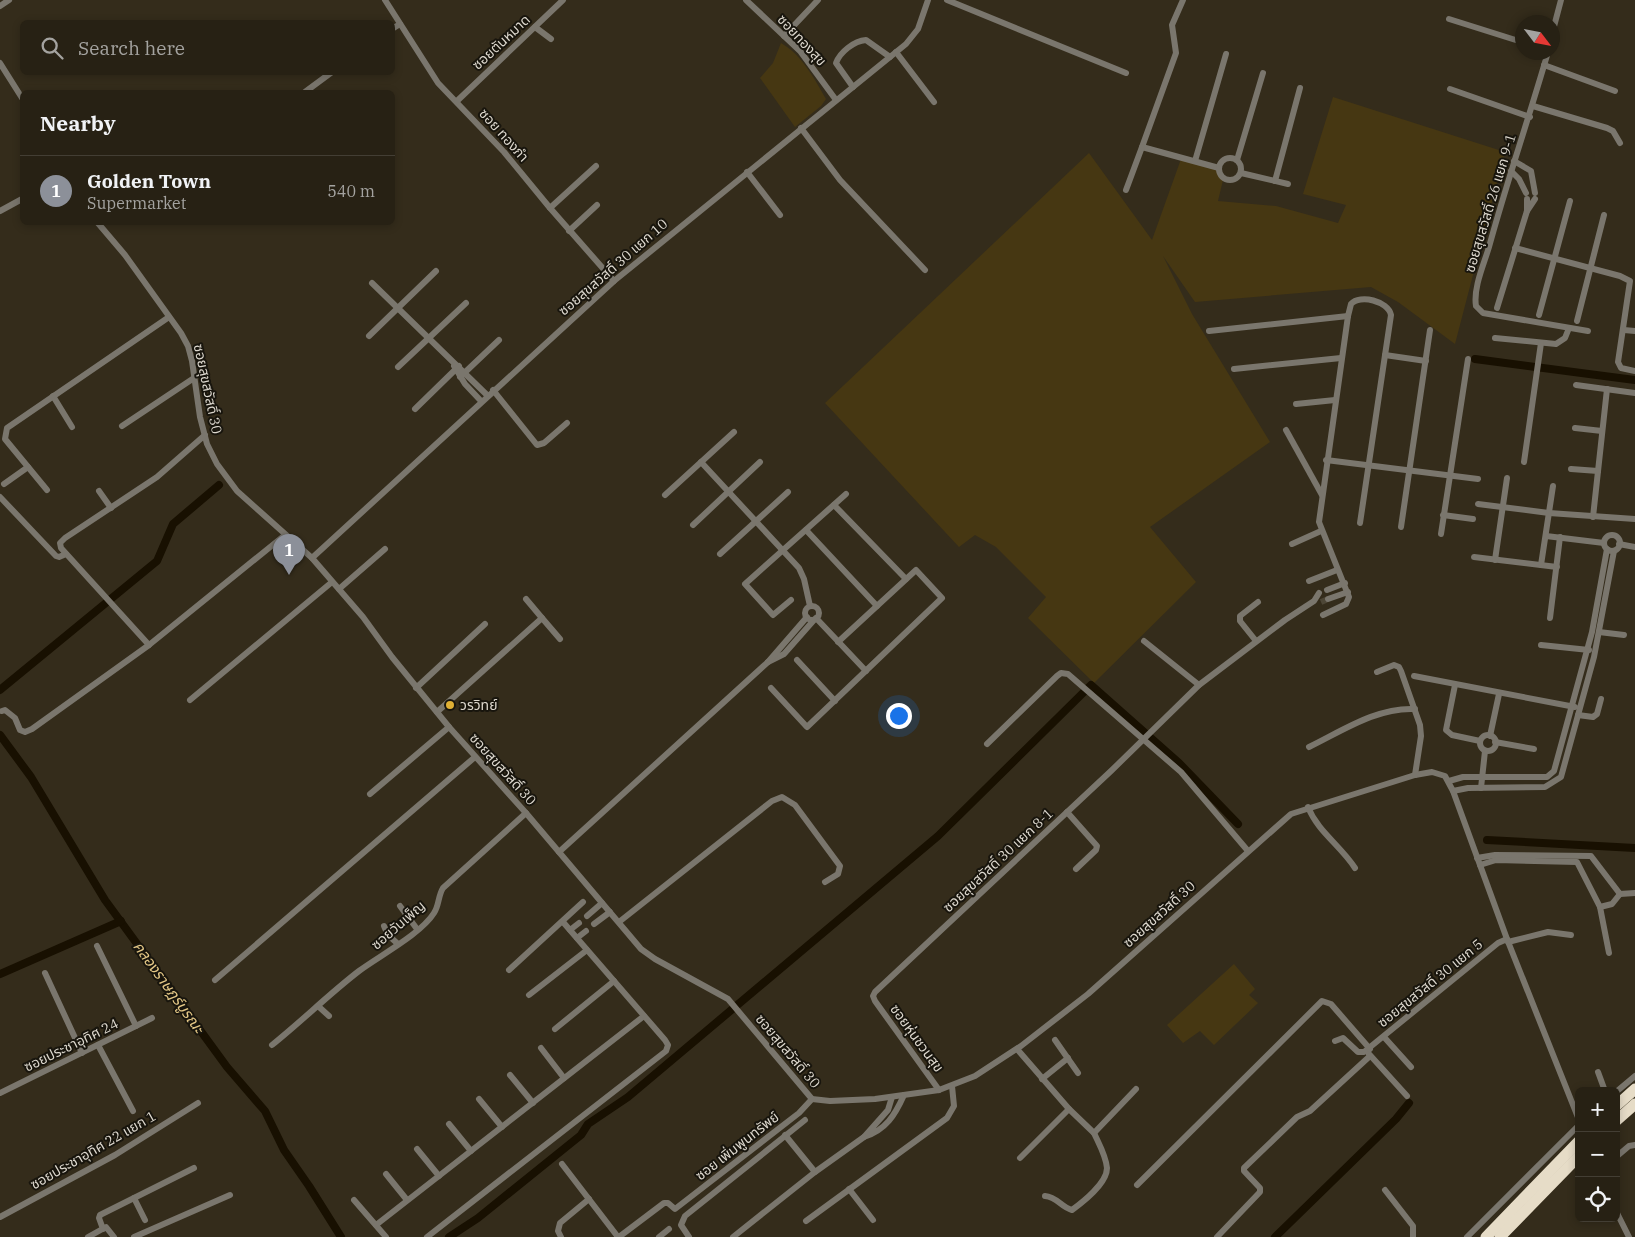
<!DOCTYPE html>
<meta charset="utf-8">
<style>
:root{--surface:#272114;--page:#332e22;--text:#f1f3f6;--muted:#a4a3a0;--line:#433e34;--accent:#8c9099}
body{margin:0;font-family:"IBM Plex Serif","Noto Sans Thai",serif;background:var(--page);color:var(--text)}
.controls{position:absolute;right:15px;bottom:15px;display:grid;overflow:hidden;border-radius:8px;box-shadow:0 2px 8px #0003}
.controls button{width:45px;height:45px;display:grid;place-items:center;padding:0;border:0;border-bottom:1px solid var(--line);background:var(--surface);color:var(--text);font:25px sans-serif}
.compass{position:absolute;left:1515px;top:15px;width:45px;height:45px;border-radius:50%;background:var(--surface);box-shadow:0 2px 8px #0003;rotate:122deg}
.you{position:absolute;left:898px;top:715px;width:18px;height:18px;margin:-12px;border:4px solid #fff;border-radius:50%;background:#1a73e8;box-shadow:0 0 0 8px #1a73e833}
.badge{display:grid;place-items:center;width:32px;height:32px;border-radius:50%;background:var(--accent);color:#fff;font-size:16px;font-weight:700}
.pin{position:absolute;translate:-50% -41px;filter:drop-shadow(0 1px 2px #0008)}
.pin::after{content:'';position:absolute;top:26px;width:18px;height:15px;background:inherit;clip-path:polygon(0 0,100% 0,50% 100%)}
.list{margin:0;padding:0;list-style:none}
h2{display:flex;justify-content:space-between;align-items:center;height:65px;margin:0;padding:0 20px;font-size:21px}
h2 small{font-size:16px;font-weight:400;color:var(--muted)}
.list li{display:grid;grid-template-columns:32px 1fr auto;gap:15px;align-items:center;box-sizing:border-box;height:70px;padding:0 20px;border-top:1px solid var(--line)}
.list b{display:block;font-size:19px;white-space:nowrap}
.list p{margin:0;font-size:16px;white-space:nowrap;color:var(--muted)}
.list em{font-size:16px;font-style:normal;color:var(--muted)}
.icon{flex:none;width:28px;height:28px;fill:none;stroke:currentColor;stroke-width:2;stroke-linecap:round;stroke-linejoin:round}
.map{position:relative;flex:none;width:1635px;height:1237px;overflow:hidden}
.search{position:absolute;background:var(--surface);box-shadow:0 2px 8px #0003;left:20px;top:20px;width:375px;height:55px;display:flex;align-items:center;gap:12px;box-sizing:border-box;padding:0 18px;border-radius:8px;color:var(--muted);font-size:19px}
.panel{position:absolute;background:var(--surface);box-shadow:0 2px 8px #0003;left:20px;top:90px;width:375px;height:135px;border-radius:8px}
.map>svg:first-child{display:block}
.green{fill:#463712}
.lines{fill:none;stroke-linecap:round;stroke-linejoin:round}
.canal{stroke:#181001;stroke-width:8}
.street-tunnel{stroke:#4d4636;stroke-width:6;stroke-dasharray:6 3;stroke-linecap:butt}
.street{stroke:#7a766d;stroke-width:6}
.highway{stroke:#e6dcc7;stroke-width:11}
.poi-dot{fill:#e0b034;stroke:#18150d;stroke-width:2}
.labels{text-anchor:middle;dominant-baseline:central;stroke-width:4;stroke-linejoin:round;paint-order:stroke}
.street-label{font-size:14px;fill:#ddd8ce;stroke:#18150d}
.poi-label{font-size:14px;fill:#ddd8ce;stroke:#18150d;text-anchor:start}
.water-label{font-size:15px;font-style:italic;fill:#e3c786;stroke:#18150d}
</style>
<div class="map">
<svg width="1635" height="1237" viewBox="0 0 1635 1237">
<rect width="100%" height="100%" fill="#342c1b"/>
<!-- green -->
<g class="green">
<path d="M781,43C802,55 814,78 826,99L821,106L795,127L760,78L773,63Z"/>
<path d="M1333,97L1505,152L1455,344L1398,302L1371,287L1195,302L1163,256L1192,314L1270,442L1150,527L1196,582L1094,683L1028,618L1046,597L996,547L975,535L959,547L825,403L1089,153L1152,240L1181,159L1216,170L1223,180L1218,201L1276,206L1338,223L1346,205L1303,194Z"/>
<path d="M1234,964L1255,989L1249,995L1258,1003L1214,1045L1200,1031L1183,1043L1167,1025Z"/>
</g>
<g class="lines">
<!-- canal -->
<g class="canal">
<path d="M1475,359L1635,380"/>
<path d="M0,690L157,561L173,524L219,485"/>
<path d="M0,735L31,777L105,900L227,1067L265,1111L284,1150L309,1186L341,1237"/>
<path d="M1487,840L1635,848"/>
<path d="M0,974L121,921"/>
<path d="M449,1237L478,1218L581,1135L588,1124L628,1097L938,836L1091,685L1179,763L1238,824"/>
<path d="M1275,1237L1396,1119L1409,1103"/>
</g>
<!-- street-tunnel -->
<path class="street-tunnel" d="M1321,602L1328,599"/>
<!-- street -->
<g class="street">
<path d="M385,0L438,83L504,152L550,208L614,281"/>
<path d="M746,0L800,51L836,100"/>
<path d="M947,0L1126,73"/>
<path d="M1183,0L1172,25L1176,53L1142,147L1219,168"/>
<path d="M0,6L9,0"/>
<path d="M1449,19L1522,42"/>
<path d="M535,27L551,39"/>
<path d="M392,29L400,24"/>
<path d="M1552,34L1561,0"/>
<path d="M784,36L818,0"/>
<path d="M896,52L934,102"/>
<path d="M1548,52C1529,118 1507,181 1489,247C1484,264 1473,288 1476,306L1483,313L1588,331"/>
<path d="M0,63L22,98"/>
<path d="M1544,65L1615,91"/>
<path d="M853,87L836,63C840,52 854,41 866,40L890,57"/>
<path d="M1450,89L1530,117"/>
<path d="M305,92L332,72"/>
<path d="M457,101L563,0"/>
<path d="M1533,106L1607,128L1613,131L1620,143"/>
<path d="M801,128L840,180L925,270"/>
<circle cx="1230" cy="169" r="11"/>
<path d="M1237,160L1263,73"/>
<path d="M1195,161L1226,54"/>
<path d="M1514,161L1531,171L1535,193"/>
<path d="M1511,171L1519,179L1526,193"/>
<path d="M747,172L780,215"/>
<path d="M1241,173L1288,184"/>
<path d="M1275,181L1300,88"/>
<path d="M1126,190L1142,147"/>
<path d="M550,208L596,166"/>
<path d="M0,211L22,199"/>
<path d="M1527,211L1535,199"/>
<path d="M97,222L125,255L181,333L188,346L192,361L200,417L207,444L217,464L237,491L312,558L363,617L392,657L449,727L526,813L641,949L655,959L728,999L812,1099L830,1101L875,1099L939,1090L975,1076L1021,1046L1088,994L1291,814L1415,775L1432,772L1445,776L1453,791L1507,939L1579,1120"/>
<path d="M569,231L597,205"/>
<path d="M1515,248L1620,276L1630,281L1618,362L1621,368L1635,371"/>
<path d="M372,283L487,395"/>
<path d="M1497,308L1527,211V199"/>
<path d="M1539,315L1570,201"/>
<path d="M1577,321L1604,215"/>
<path d="M1624,330L1635,331"/>
<path d="M1209,331L1348,316"/>
<path d="M369,336L436,271"/>
<path d="M1495,338L1556,344L1565,338L1569,328"/>
<path d="M1385,355L1426,361"/>
<path d="M454,366L465,384L481,401"/>
<path d="M398,367L466,303"/>
<path d="M1234,369L1341,358"/>
<path d="M460,377L499,340"/>
<path d="M1576,385L1635,393"/>
<path d="M493,390L537,445L544,443L567,423"/>
<path d="M53,396L72,427"/>
<path d="M1296,404L1335,400"/>
<path d="M415,409L459,366"/>
<path d="M122,426L194,378"/>
<path d="M1575,428L1602,431"/>
<path d="M1286,430L1322,495"/>
<path d="M1326,460L1478,479"/>
<path d="M701,462L799,568L804,579L810,606"/>
<path d="M1524,462L1541,343"/>
<path d="M1571,469L1598,471"/>
<path d="M4,484L28,467"/>
<path d="M47,490L5,439L7,428L169,317"/>
<path d="M99,491L111,508"/>
<path d="M665,495L734,432"/>
<path d="M0,497L56,556L59,557L66,554"/>
<path d="M1478,504L1549,513L1635,519"/>
<path d="M834,505L906,579"/>
<path d="M1443,515L1473,519"/>
<path d="M1593,517L1607,389"/>
<path d="M693,525L760,462"/>
<path d="M1401,527L1430,330"/>
<path d="M806,530L877,606"/>
<path d="M1441,534L1468,359"/>
<circle cx="1612" cy="543" r="8"/>
<path d="M1546,536L1604,543"/>
<path d="M1292,544L1321,531"/>
<path d="M1619,544L1635,547"/>
<path d="M720,554L788,492"/>
<path d="M1474,557L1557,567"/>
<path d="M312,558L614,281L906,44L918,29L928,0"/>
<path d="M1495,560L1507,478"/>
<path d="M1541,565L1553,486"/>
<path d="M1309,581L1337,570"/>
<path d="M339,589L385,549"/>
<path d="M1327,590L1345,583"/>
<path d="M1328,599L1348,592"/>
<path d="M791,600L773,615L745,584L846,494"/>
<circle cx="812" cy="613" r="7"/>
<path d="M1323,615L1346,604L1349,597L1319,522L1348,316L1351,304C1360,294 1388,301 1391,315L1360,523"/>
<path d="M542,618L560,639"/>
<path d="M816,618L866,671"/>
<path d="M1550,618L1560,537"/>
<path d="M1599,632L1624,635"/>
<path d="M1144,641L1199,685"/>
<path d="M1256,641L1240,621V616L1258,602"/>
<path d="M149,645L61,548L60,543L65,538L157,477L205,435"/>
<path d="M1541,645L1589,650"/>
<path d="M797,660L835,701"/>
<path d="M768,662L784,654L814,620"/>
<path d="M1377,672L1394,665L1399,667L1401,671L1420,725L1421,736L1415,775"/>
<path d="M1414,676L1575,707"/>
<path d="M1455,685L1446,730L1452,735L1480,741"/>
<path d="M416,688L485,624"/>
<path d="M771,688L807,727L942,598L916,570L838,642"/>
<path d="M190,700L332,582"/>
<path d="M2,711L5,710L15,718L20,730L25,732L32,729L149,645L285,535"/>
<path d="M437,712L542,618L526,599"/>
<path d="M1578,715L1593,717L1597,714L1601,699"/>
<circle cx="1488" cy="743" r="8"/>
<path d="M1490,736L1499,694"/>
<path d="M1495,742L1534,749"/>
<path d="M987,744L1057,676L1061,673L1068,674L1181,772L1248,851"/>
<path d="M1309,747C1342,731 1377,707 1415,709"/>
<path d="M1449,781L1463,777H1547L1554,771L1592,632L1607,549"/>
<path d="M1481,788L1485,751"/>
<path d="M1453,791L1468,788L1545,787L1561,777L1594,657L1614,551"/>
<path d="M370,794L449,727"/>
<path d="M1308,807C1318,832 1340,845 1355,868"/>
<path d="M1067,812L1097,846L1096,850L1076,869"/>
<path d="M559,852L768,662L807,617"/>
<path d="M1477,858L1495,855L1591,856L1620,894L1635,893"/>
<path d="M1480,865L1496,860L1577,862L1600,907L1609,953"/>
<path d="M400,906L417,929"/>
<path d="M1600,907L1612,904L1620,894"/>
<path d="M587,916L602,903"/>
<path d="M619,922L772,801L782,797L795,805L840,866L838,874L825,882"/>
<path d="M594,924L610,912"/>
<path d="M384,926L388,935L398,944"/>
<path d="M570,930L579,923"/>
<path d="M577,938L586,931"/>
<path d="M1508,942L1548,932L1571,935"/>
<path d="M97,946L136,1026"/>
<path d="M509,970L583,902"/>
<path d="M45,973L82,1053"/>
<path d="M215,980L475,757"/>
<path d="M529,995L587,950"/>
<path d="M318,1006L329,1016"/>
<path d="M555,1029L614,981"/>
<path d="M1384,1037L1411,1067"/>
<path d="M1055,1040L1078,1073"/>
<path d="M1335,1041L1343,1038L1358,1052H1364L1498,943L1507,939"/>
<path d="M98,1045L133,1111"/>
<path d="M272,1045C302,1021 329,994 359,971C379,956 421,934 434,913C439,906 438,896 443,888L526,813"/>
<path d="M541,1048L564,1078"/>
<path d="M1017,1049L1069,1109L1094,1133L1136,1089"/>
<path d="M1369,1054L1407,1096"/>
<path d="M1598,1072L1605,1091"/>
<path d="M510,1075L533,1103"/>
<path d="M1042,1079L1068,1058"/>
<path d="M939,1090L875,1001L873,996L875,992L1111,771L1199,685L1285,620L1314,601L1319,593"/>
<path d="M1616,1092L1635,1076"/>
<path d="M0,1093L152,1018"/>
<path d="M892,1097L888,1110L864,1137C886,1130 895,1115 904,1095"/>
<path d="M479,1099L502,1127"/>
<path d="M449,1124L471,1151"/>
<path d="M785,1135L815,1172"/>
<path d="M417,1149L439,1176"/>
<path d="M1616,1157L1629,1146L1635,1145"/>
<path d="M1020,1158L1069,1109"/>
<path d="M562,1164L618,1237"/>
<path d="M386,1174L407,1200"/>
<path d="M1137,1185L1322,1001L1331,1004L1370,1049"/>
<path d="M849,1189L873,1220"/>
<path d="M1385,1190L1413,1226V1237"/>
<path d="M1045,1196C1057,1197 1061,1207 1072,1210C1083,1202 1107,1183 1107,1168C1106,1156 1099,1144 1094,1133"/>
<path d="M134,1198L145,1220"/>
<path d="M354,1200L386,1237"/>
<path d="M1616,1211L1629,1237"/>
<path d="M0,1217L115,1155L198,1103"/>
<path d="M806,1221L947,1118L954,1106L952,1086"/>
<path d="M376,1225L644,1016"/>
<path d="M103,1229L99,1218L100,1215L194,1168"/>
<path d="M88,1237L106,1227L114,1237"/>
<path d="M134,1237L230,1195"/>
<path d="M427,1237L666,1051L668,1045L665,1040L563,922"/>
<path d="M561,1237L558,1231L560,1223L589,1199"/>
<path d="M619,1237L664,1203H668L675,1209L799,1113L812,1099"/>
<path d="M659,1237L669,1229"/>
<path d="M689,1237L681,1225L685,1216L805,1120"/>
<path d="M733,1237L815,1172L864,1137"/>
<path d="M1217,1237L1260,1192V1188L1244,1171V1168L1297,1117L1310,1111L1370,1056"/>
<path d="M1467,1237L1579,1125"/>
</g>
<!-- highway -->
<g class="highway">
<path d="M1616,1106L1635,1089"/>
<path d="M1616,1121L1635,1104"/>
<path d="M1486,1237L1579,1141"/>
<path d="M1500,1237L1579,1156"/>
</g>
</g>
<!-- markers -->
<circle class="poi-dot" cx="450" cy="705" r="5"/>
<g class="labels">
<!-- street labels -->
<g class="street-label">
<text transform="translate(802 40) rotate(47)">ซอยทองสุข</text>
<text transform="translate(501 42) rotate(-43)">ซอยตันหมาด</text>
<text transform="translate(504 135) rotate(48)">ซอย ทองภํา</text>
<text transform="translate(1490 203) rotate(-73)">ซอยสุขสวัสดิ์ 26 แยก 9-1</text>
<text transform="translate(613 267) rotate(-41)">ซอยสุขสวัสดิ์ 30 แยก 10</text>
<text transform="translate(208 389) rotate(78)">ซอยสุขสวัสดิ์ 30</text>
<text transform="translate(503 769) rotate(48)">ซอยสุขสวัสดิ์ 30</text>
<text transform="translate(998 860) rotate(-43)">ซอยสุขสวัสดิ์ 30 แยก 8-1</text>
<text transform="translate(1159 914) rotate(-42)">ซอยสุขสวัสดิ์ 30</text>
<text transform="translate(398 925) rotate(-41)">ซอยวันเพ็ญ</text>
<text transform="translate(1430 983) rotate(-39)">ซอยสุขสวัสดิ์ 30 แยก 5</text>
<text transform="translate(917 1038) rotate(54)">ซอยหุ่นชวนสุข</text>
<text transform="translate(71 1045) rotate(-26)">ซอยประชาอุทิศ 24</text>
<text transform="translate(788 1051) rotate(50)">ซอยสุขสวัสดิ์ 30</text>
<text transform="translate(737 1146) rotate(-38)">ซอย เพิ่มพูนทรัพย์</text>
<text transform="translate(93 1150) rotate(-30)">ซอยประชาอุทิศ 22 แยก 1</text>
</g>
<!-- poi labels -->
<g class="poi-label">
<text x="460" y="705">วรวิทย์</text>
</g>
<!-- water labels -->
<g class="water-label">
<text transform="translate(169 987) rotate(54)">คลองราษฎร์บูรณะ</text>
</g>
</g>
</svg>
<div class="controls">
<button>+</button>
<button>−</button>
<button><svg class="icon" aria-label="locate" viewBox="0 0 24 24"><circle cx="12" cy="12" r="6"/><path d="M12 2v4M12 18v4M2 12h4M18 12h4"/></svg></button>
</div>
<svg class="compass" viewBox="-18 -18 36 36"><path d="M0-13l5 13h-10z" fill="#e53935"/><path d="M0 13l5-13h-10z" fill="#a4a3a0"/></svg>
<div class="you"></div>
<div class="pin badge" style="left:289px;top:575px">1</div>
<div class="search"><svg class="icon" aria-label="search" viewBox="0 0 24 24"><circle cx="10" cy="10" r="6"/><path d="M15 15l6 6"/></svg>Search here</div>
<section class="panel">
<h2>Nearby<small></small></h2>
<ul class="list">
<li><span class="badge">1</span><div><b>Golden Town</b><p>Supermarket</p></div><em>540 m</em></li>
</ul>
</section>
</div>
